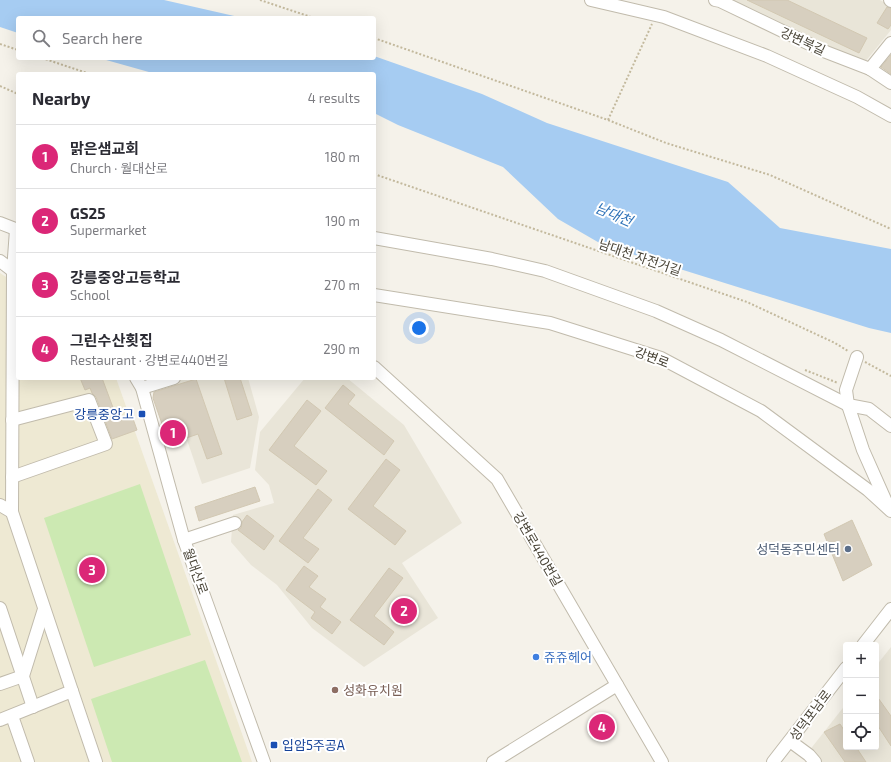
<!DOCTYPE html>
<meta charset="utf-8">
<style>
:root{--surface:#fff;--page:#f2f2f3;--text:#2b2b33;--muted:#7c7c81;--line:#e1e1e2;--accent:#db2777}
body{margin:0;font-family:"Exo 2","Noto Sans KR",sans-serif;background:var(--page);color:var(--text)}
.controls{position:absolute;right:12px;bottom:12px;display:grid;overflow:hidden;border-radius:4px;box-shadow:0 4px 16px #0002}
.controls button{width:36px;height:36px;display:grid;place-items:center;padding:0;border:0;border-bottom:1px solid var(--line);background:var(--surface);color:var(--text);font:20px sans-serif}
.you{position:absolute;left:419px;top:328px;width:14px;height:14px;margin:-10px;border:3px solid #fff;border-radius:50%;background:#1a73e8;box-shadow:0 0 0 6px #1a73e833}
.badge{display:grid;place-items:center;width:26px;height:26px;border-radius:50%;background:var(--accent);color:#fff;font-size:13px;font-weight:700}
.pin{position:absolute;translate:-50% -50%;border:2px solid #fff;box-shadow:0 1px 4px #0006}
.list{margin:0;padding:0;list-style:none}
h2{display:flex;justify-content:space-between;align-items:center;height:52px;margin:0;padding:0 16px;font-size:17px}
h2 small{font-size:13px;font-weight:400;color:var(--muted)}
.list li{display:grid;grid-template-columns:26px 1fr auto;gap:12px;align-items:center;box-sizing:border-box;height:64px;padding:0 16px;border-top:1px solid var(--line)}
.list b{display:block;font-size:15px;white-space:nowrap}
.list p{margin:0;font-size:13px;white-space:nowrap;color:var(--muted)}
.list em{font-size:13px;font-style:normal;color:var(--muted)}
.icon{flex:none;width:22px;height:22px;fill:none;stroke:currentColor;stroke-width:2;stroke-linecap:round;stroke-linejoin:round}
.map{position:relative;flex:none;width:891px;height:762px;overflow:hidden}
.search{position:absolute;background:var(--surface);box-shadow:0 4px 16px #0002;left:16px;top:16px;width:360px;height:44px;display:flex;align-items:center;gap:10px;box-sizing:border-box;padding:0 14px;border-radius:4px;color:var(--muted);font-size:15px}
.panel{position:absolute;background:var(--surface);box-shadow:0 4px 16px #0002;left:16px;top:72px;width:360px;height:308px;border-radius:4px}
.map>svg:first-child{display:block}
.residential{fill:#e9e5d8}
.education{fill:#eee9d3}
.green{fill:#cce9b2}
.water{fill:#a6ccf2}
.building{fill:#d7cfbf;stroke:#d2c8b2}
.lines{fill:none;stroke-linecap:round;stroke-linejoin:round}
.minor-casing{stroke:#c1bbac;stroke-width:14}
.path{stroke:#c3b99d;stroke-width:2;stroke-dasharray:2 2;stroke-linecap:butt}
.minor{stroke:#fff;stroke-width:12}
.transit-dot{fill:#1a4fb4;stroke:#fff;stroke-width:1.5}
.service-dot{fill:#5c6f8a;stroke:#fff;stroke-width:1.5}
.shop-dot{fill:#3f7fe0;stroke:#fff;stroke-width:1.5}
.education-dot{fill:#8d6e63;stroke:#fff;stroke-width:1.5}
.labels{text-anchor:middle;dominant-baseline:central;stroke-width:4;stroke-linejoin:round;paint-order:stroke}
.street-label{font-size:13px;fill:#494437;stroke:#fff}
.transit-label{font-size:13px;fill:#164399;stroke:#fff;text-anchor:end}
.service-label{font-size:13px;fill:#4e5e75;stroke:#fff;text-anchor:end}
.shop-label{font-size:13px;fill:#366cbe;stroke:#fff;text-anchor:start}
.education-label{font-size:13px;fill:#785e54;stroke:#fff;text-anchor:start}
.water-label{font-size:14px;font-style:italic;fill:#2e72b8;stroke:#fff}
</style>
<div class="map">
<svg width="891" height="762" viewBox="0 0 891 762">
<rect width="100%" height="100%" fill="#f5f2ea"/>
<!-- residential -->
<g class="residential">
<path d="M724,0H880L891,6V30L865,62Z"/>
<path d="M166,378H248L259,417L250,468L202,484Z"/>
<path d="M305,378H347L404,425L462,523L402,563L438,618L364,667L312,628L277,585L251,565L231,542L233,515L274,503L269,485L255,470L260,432Z"/>
<path d="M891,647V762H818L809,751L846,704V747H876V666Z"/>
</g>
<!-- education -->
<path class="education" d="M0,273L18,285V378H116L252,762H0Z"/>
<!-- green -->
<g class="green">
<path d="M140,484L191,635L94,667L44,518Z"/>
<path d="M205,660L242,762H112L91,699Z"/>
</g>
<!-- water -->
<g class="water">
<path d="M0,0H164L243,18H18V33L0,27Z"/>
<path d="M374,56L482,94L547,123L728,182L780,228L891,249V333L869,328L603,245L558,219L503,167L398,125L374,113V74H156L99,58H374Z"/>
</g>
<!-- building -->
<g class="building">
<path d="M747,0H787L867,38L859,53Z"/>
<path d="M887,7L891,8V25L888,29L877,23Z"/>
<path d="M891,55V74L881,67Z"/>
<path d="M80,378H102L118,421L132,416L137,430L112,439L96,397L92,393L90,388L85,390Z"/>
<path d="M224,378H240L252,415L237,420Z"/>
<path d="M196,379L222,454L207,459L198,434L169,444L153,398L154,392Z"/>
<path d="M343,385L355,395L348,404L394,441L384,455L325,408Z"/>
<path d="M307,400L321,411L294,446L327,471L316,485L269,450Z"/>
<path d="M386,459L400,470L373,506L406,531L395,545L348,509Z"/>
<path d="M255,487L260,501L199,521L195,507Z"/>
<path d="M318,489L332,500L303,538L319,549L308,563L279,541Z"/>
<path d="M247,515L274,536L264,550L238,530L241,528L242,522Z"/>
<path d="M852,520L872,565L843,581L824,534Z"/>
<path d="M304,566L318,576L309,587L326,599L320,607L341,622L332,634L311,618L315,612L286,590Z"/>
<path d="M389,568L403,578L374,616L394,632L384,645L350,620Z"/>
<path d="M876,695L891,716V746L876,723Z"/>
<path d="M840,724L846,733V747H856L866,762H845L824,732Z"/>
</g>
<g class="lines">
<!-- minor casing -->
<g class="minor-casing">
<g id="minor">
<path d="M591,0L664,17L767,56L857,97L891,116"/>
<path d="M715,0L720,1L826,52L870,69L891,83"/>
<path d="M890,0L891,1"/>
<path d="M870,69L891,43"/>
<path d="M0,223L18,230"/>
<path d="M374,238L492,259L545,271L656,311L721,340L848,405L869,409L891,426"/>
<path d="M0,261L13,271L18,272"/>
<path d="M374,295L550,323L661,358L761,411L868,490L891,511"/>
<path d="M857,357L846,390L848,405L863,450L887,504"/>
<path d="M374,367L497,479L662,762"/>
<path d="M136,378L142,388L184,540L264,762"/>
<path d="M142,388L174,378"/>
<path d="M12,477L106,444L89,400L12,420"/>
<path d="M0,505L12,512"/>
<path d="M184,540L235,523"/>
<path d="M0,608L33,707"/>
<path d="M863,645L891,609"/>
<path d="M0,684L23,676L44,609"/>
<path d="M72,691L96,762"/>
<path d="M12,716L28,762"/>
<path d="M0,720L72,691L12,512L13,271L16,230"/>
<path d="M790,741L809,755L815,762"/>
<path d="M493,762L617,685"/>
<path d="M773,762L846,668"/>
</g>
</g>
<!-- path -->
<g class="path">
<path d="M260,0L314,18"/>
<path d="M374,38L608,120L666,143L770,175L891,229"/>
<path d="M0,44L18,50"/>
<path d="M42,58L90,74"/>
<path d="M0,86L18,94"/>
<path d="M608,120L652,24"/>
<path d="M374,174L747,302L835,343L848,351"/>
<path d="M865,362L891,376"/>
<path d="M805,370L838,383"/>
</g>
<!-- minor -->
<use href="#minor" class="minor"/>
</g>
<!-- markers -->
<g class="transit-dot">
<rect x="138" y="410" width="8" height="8" rx="2"/>
<rect x="270" y="741" width="8" height="8" rx="2"/>
</g>
<circle class="service-dot" cx="848" cy="549" r="4"/>
<circle class="shop-dot" cx="536" cy="657" r="4"/>
<circle class="education-dot" cx="335" cy="690" r="4"/>
<g class="labels">
<!-- street labels -->
<g class="street-label">
<text transform="translate(803 41) rotate(25)">강변북길</text>
<text transform="translate(640 257) rotate(19)">남대천 자전거길</text>
<text transform="translate(652 357) rotate(21)">강변로</text>
<text transform="translate(538 549) rotate(60)">강변로440번길</text>
<text transform="translate(196 571) rotate(70)">월대산로</text>
<text transform="translate(810 715) rotate(-53)">성덕포남로</text>
</g>
<!-- transit labels -->
<g class="transit-label">
<text x="134" y="414">강릉중앙고</text>
<text x="282" y="745" text-anchor="start">입암5주공A</text>
</g>
<!-- service labels -->
<g class="service-label">
<text x="840" y="549">성덕동주민센터</text>
</g>
<!-- shop labels -->
<g class="shop-label">
<text x="544" y="657">쥬쥬헤어</text>
</g>
<!-- education labels -->
<g class="education-label">
<text x="343" y="690">성화유치원</text>
</g>
<!-- water labels -->
<g class="water-label">
<text transform="translate(614 214) rotate(23)">남대천</text>
</g>
</g>
</svg>
<div class="controls">
<button>+</button>
<button>−</button>
<button><svg class="icon" aria-label="locate" viewBox="0 0 24 24"><circle cx="12" cy="12" r="6"/><path d="M12 2v4M12 18v4M2 12h4M18 12h4"/></svg></button>
</div>
<div class="you"></div>
<div class="pin badge" style="left:173px;top:433px">1</div>
<div class="pin badge" style="left:404px;top:611px">2</div>
<div class="pin badge" style="left:92px;top:570px">3</div>
<div class="pin badge" style="left:602px;top:727px">4</div>
<div class="search"><svg class="icon" aria-label="search" viewBox="0 0 24 24"><circle cx="10" cy="10" r="6"/><path d="M15 15l6 6"/></svg>Search here</div>
<section class="panel">
<h2>Nearby<small>4 results</small></h2>
<ul class="list">
<li><span class="badge">1</span><div><b>맑은샘교회</b><p>Church · 월대산로</p></div><em>180 m</em></li>
<li><span class="badge">2</span><div><b>GS25</b><p>Supermarket</p></div><em>190 m</em></li>
<li><span class="badge">3</span><div><b>강릉중앙고등학교</b><p>School</p></div><em>270 m</em></li>
<li><span class="badge">4</span><div><b>그린수산횟집</b><p>Restaurant · 강변로440번길</p></div><em>290 m</em></li>
</ul>
</section>
</div>
